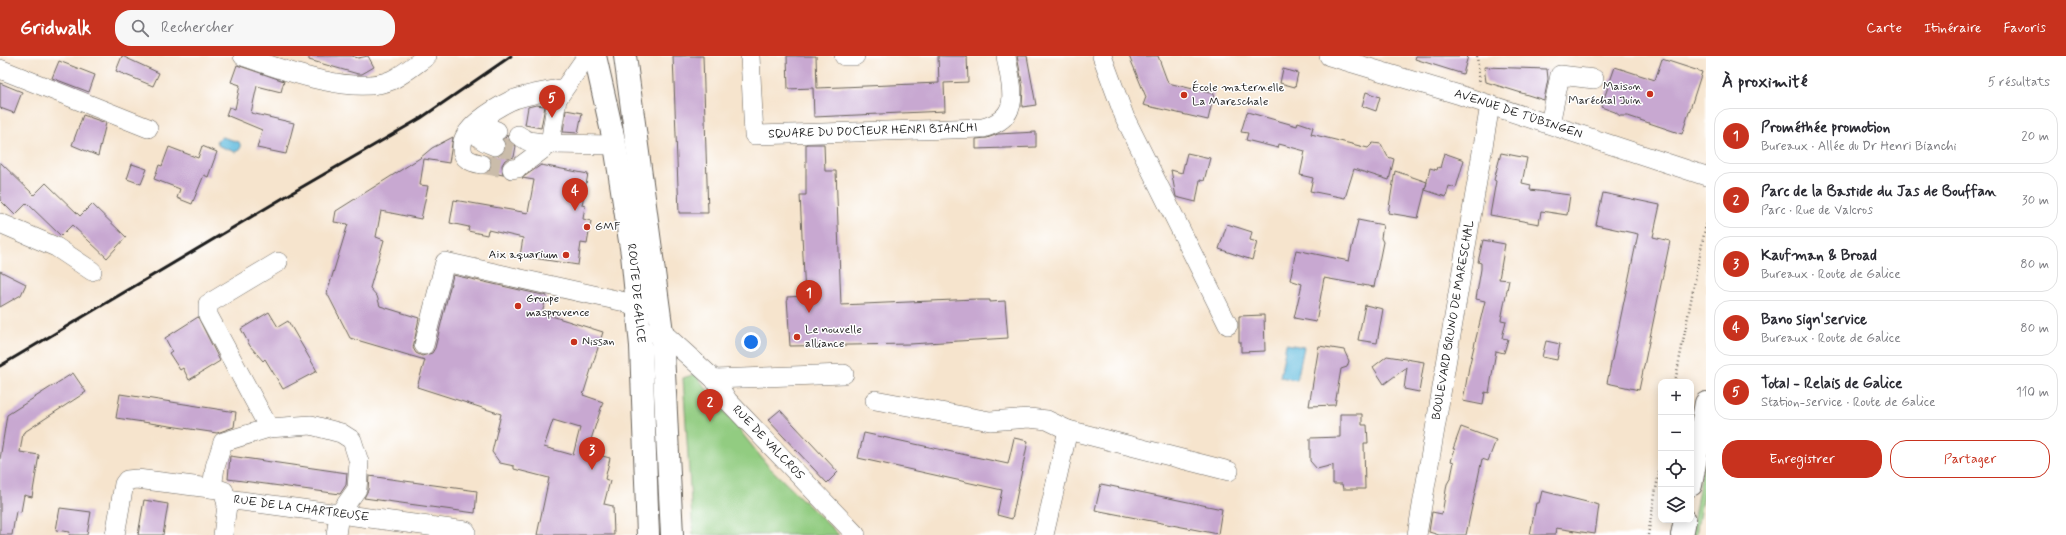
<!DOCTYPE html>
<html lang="fr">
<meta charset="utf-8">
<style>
:root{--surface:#fff;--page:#f7f7f7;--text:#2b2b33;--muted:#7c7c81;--line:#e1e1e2;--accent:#c8321e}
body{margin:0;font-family:Mynerve,sans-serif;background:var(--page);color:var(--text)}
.controls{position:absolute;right:12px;bottom:12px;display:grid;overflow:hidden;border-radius:8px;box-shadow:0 2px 10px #0003}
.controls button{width:36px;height:36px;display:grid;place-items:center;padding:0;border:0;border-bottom:1px solid var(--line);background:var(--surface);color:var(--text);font:20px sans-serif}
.you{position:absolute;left:751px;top:286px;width:14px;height:14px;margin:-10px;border:3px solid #fff;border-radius:50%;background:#1a73e8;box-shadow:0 0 0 6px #1a73e833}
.badge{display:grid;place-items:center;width:26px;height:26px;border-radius:50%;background:var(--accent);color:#fff;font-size:13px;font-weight:700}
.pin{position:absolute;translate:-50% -33px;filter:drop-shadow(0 1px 2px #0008)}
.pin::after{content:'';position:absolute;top:21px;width:14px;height:12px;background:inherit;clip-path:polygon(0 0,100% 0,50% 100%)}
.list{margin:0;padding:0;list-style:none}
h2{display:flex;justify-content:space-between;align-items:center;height:52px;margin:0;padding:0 16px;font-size:17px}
h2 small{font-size:13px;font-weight:400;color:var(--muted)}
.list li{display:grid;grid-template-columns:26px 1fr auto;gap:12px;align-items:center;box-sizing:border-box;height:56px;margin:0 8px 8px;padding:0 8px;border:1px solid var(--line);border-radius:16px}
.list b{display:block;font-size:15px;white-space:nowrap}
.list p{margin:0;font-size:13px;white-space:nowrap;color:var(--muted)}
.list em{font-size:13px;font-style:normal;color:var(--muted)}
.actions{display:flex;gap:8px;padding:12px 16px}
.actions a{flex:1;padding:9px 0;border:1px solid var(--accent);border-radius:16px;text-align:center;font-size:14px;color:var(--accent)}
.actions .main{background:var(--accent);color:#fff}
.icon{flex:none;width:22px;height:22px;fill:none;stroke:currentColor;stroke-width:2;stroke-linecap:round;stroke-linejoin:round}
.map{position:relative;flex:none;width:1706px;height:479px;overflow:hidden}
header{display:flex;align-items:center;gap:24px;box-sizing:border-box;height:56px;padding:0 20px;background:var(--accent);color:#fff}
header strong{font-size:19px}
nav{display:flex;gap:22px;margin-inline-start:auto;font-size:14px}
.search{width:280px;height:36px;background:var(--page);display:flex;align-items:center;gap:10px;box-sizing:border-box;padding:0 14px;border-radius:16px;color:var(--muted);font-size:15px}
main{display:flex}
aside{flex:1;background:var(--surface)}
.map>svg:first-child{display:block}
.green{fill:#92cc81;stroke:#57744e}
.water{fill:#60bbde;stroke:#3e6c7d}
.building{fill:#c8a8d1;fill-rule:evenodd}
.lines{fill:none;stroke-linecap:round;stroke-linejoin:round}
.minor-tunnel{stroke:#cabcaa;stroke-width:19;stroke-dasharray:19 10;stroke-linecap:butt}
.minor-casing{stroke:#68625a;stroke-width:20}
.major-casing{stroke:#68625a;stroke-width:24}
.path{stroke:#68625a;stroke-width:2.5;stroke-dasharray:1 3;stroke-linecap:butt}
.minor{stroke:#fff;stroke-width:19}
.major{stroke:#fff;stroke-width:22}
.rail{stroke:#1c1c1c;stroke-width:3}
.poi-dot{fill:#c8321e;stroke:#fff;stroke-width:1.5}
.labels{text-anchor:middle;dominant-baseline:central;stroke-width:3;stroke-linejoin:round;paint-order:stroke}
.poi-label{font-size:12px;fill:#1c1c1c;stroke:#fff;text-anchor:start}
.street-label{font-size:12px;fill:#1c1c1c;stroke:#fff}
</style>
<header>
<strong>Gridwalk</strong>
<div class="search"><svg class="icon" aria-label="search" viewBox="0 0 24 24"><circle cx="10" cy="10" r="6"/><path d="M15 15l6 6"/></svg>Rechercher</div>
<nav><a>Carte</a><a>Itinéraire</a><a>Favoris</a></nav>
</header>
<main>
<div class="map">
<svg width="1706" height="479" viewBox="0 0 1706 479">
<rect width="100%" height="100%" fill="#fff"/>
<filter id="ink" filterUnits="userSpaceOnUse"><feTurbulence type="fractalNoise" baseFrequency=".025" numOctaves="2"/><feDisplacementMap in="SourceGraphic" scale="8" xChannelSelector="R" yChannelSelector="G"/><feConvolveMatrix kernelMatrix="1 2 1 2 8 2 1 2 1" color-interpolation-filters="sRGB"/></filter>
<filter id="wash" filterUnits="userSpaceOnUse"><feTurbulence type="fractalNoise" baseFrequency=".012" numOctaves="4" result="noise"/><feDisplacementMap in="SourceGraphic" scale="16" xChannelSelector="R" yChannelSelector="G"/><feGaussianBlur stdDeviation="0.9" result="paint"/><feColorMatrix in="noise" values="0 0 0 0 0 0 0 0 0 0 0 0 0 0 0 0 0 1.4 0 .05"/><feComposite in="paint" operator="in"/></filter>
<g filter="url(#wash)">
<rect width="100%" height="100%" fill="#f6e4cd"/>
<!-- green -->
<g class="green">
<path d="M695,318L768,410L839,479H693L683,322Z"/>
<path d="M1706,391V422L1696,479H1691Z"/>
</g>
<!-- water -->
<g class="water">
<path d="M222,81L239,86L241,91L239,94L235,96L219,90L216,85Z"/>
<path d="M1286,288L1304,291L1297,324L1280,321Z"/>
</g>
<g id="blocks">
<!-- building -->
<g class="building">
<path d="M122,0L159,17L153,30L116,15Z"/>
<path d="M309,0H352L358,2L368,0L374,11L362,18H358L309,4Z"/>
<path d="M673,0H703L708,157H679Z"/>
<path d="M787,0H816L817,32L939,27L938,0H967L968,26L944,27L945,55L814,61L813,32L788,33Z"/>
<path d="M1017,0H1027L1036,49L1022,51L1023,32Z"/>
<path d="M1129,0H1158L1168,27L1214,38L1208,64L1143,49L1146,41Z"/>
<path d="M1416,0H1468L1463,18L1415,3Z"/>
<path d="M1662,3L1702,16L1682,78L1628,60H1620L1615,56L1601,51L1615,11L1655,24Z"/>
<path d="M59,5L95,19L89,36L52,22Z"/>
<path d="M237,9L284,25L281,36L257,30L251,57L294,67L286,98L257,92L262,74L226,59L229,51L235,53L240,29L231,26Z"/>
<path d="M1484,11L1547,13L1548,23L1544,44L1486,26Z"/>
<path d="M1283,13L1298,17L1295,31L1280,27Z"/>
<path d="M0,27L22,36L14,57L0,52Z"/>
<path d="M1366,36L1380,41L1376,55L1362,50Z"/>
<path d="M536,49L545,50L541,72L525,69L528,51Z"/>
<path d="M566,54L582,57L578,77L563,76Z"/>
<path d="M1247,56L1297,70L1298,66L1313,71L1311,78L1368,92L1373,87L1381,88L1388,101L1394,103L1389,124L1354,113L1345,142L1310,135L1313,122L1300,119L1305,95L1279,88L1278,92L1246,84L1248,77L1241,76Z"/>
<path d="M83,59L106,67L98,100L72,89Z"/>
<path d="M1036,76V91L976,93V83L987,82L998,78Z"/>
<path d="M507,79L509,85L516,90L514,101L505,104L502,109L503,119L488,116L492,111L491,103L493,100L502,99L505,94L504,84Z"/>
<path d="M453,81L449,107L424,103L420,129L428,130L421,163L381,155L376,181L384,184L370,232L377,240L380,250L419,262L413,292L416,297L422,300L432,297L435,292L453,219L547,240L542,257L603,276L583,339L603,346L587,396L610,402L605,423L610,425L604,448L613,450L614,479H537L549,422L514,413V410L500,407L492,396L501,358L417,331L425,304L350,282L327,237L348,168L334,166L336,155L420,102L432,92ZM553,364L580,372L573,399L544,391Z"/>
<path d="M806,88H824L825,115H836L841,249L976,243V244H990V246L1005,245L1008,282L910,288L790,290L787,241L805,240L800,139H806Z"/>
<path d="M202,90L217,96L208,121L204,119L192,148L177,142L180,133L154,123L159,109L162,110L169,91L198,102Z"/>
<path d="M1187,97L1210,102L1204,125L1200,124L1196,146L1176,141L1171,114L1182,117Z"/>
<path d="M1444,97L1464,104L1456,132L1449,130L1446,141L1425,134L1430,112L1437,114L1438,111L1440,112Z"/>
<path d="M1501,97L1527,102L1522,127L1531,129L1530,134L1570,139L1567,159L1541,155L1539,168L1490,159L1496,125L1494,124Z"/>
<path d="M0,106L34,139L46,127L80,160L92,148L126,181L107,202L72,169L61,180L27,147L15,159L0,144Z"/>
<path d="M132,108L147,113L141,128L127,123Z"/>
<path d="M541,109L588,118L582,149L585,150L583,163L591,165L587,188L581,187L578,209L520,200L523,182L488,174L487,179L468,175L469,171L450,167L454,144L528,157L534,124L522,122Z"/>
<path d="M1395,115L1427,126L1418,162L1388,157Z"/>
<path d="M1603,137L1660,149L1653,181L1670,185L1639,334L1607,327L1638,178L1596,169Z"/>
<path d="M1358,164L1383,169L1381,182L1383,186L1374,231L1324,222L1316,266L1294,262L1302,228L1290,224L1296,194L1349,205Z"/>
<path d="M1227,168L1252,176L1250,184L1257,186L1252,204L1219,193Z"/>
<path d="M1483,184L1505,188L1499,223L1509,224L1501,264L1506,265L1502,282L1508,283L1504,297L1496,295L1489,337L1485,336L1483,349L1463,345L1469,311L1485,245L1476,243L1481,213V207L1478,206Z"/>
<path d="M0,215L26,228L21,239L0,251Z"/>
<path d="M1365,249L1383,253L1377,287L1358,284Z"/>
<path d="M269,256L278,271L288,265L317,315L283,333L265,303L263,305L250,290L241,273Z"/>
<path d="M1264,259L1265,295L1241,296V286H1239V260Z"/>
<path d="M198,261L220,305L189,324L183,312L180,314L169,297L172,295L165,282Z"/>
<path d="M1546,285L1560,288L1557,304L1542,301Z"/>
<path d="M1319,290L1344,294L1349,305L1347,311L1341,313L1335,349L1309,350Z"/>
<path d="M1387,300L1424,306L1419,336L1404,333L1407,311L1384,328L1373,311Z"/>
<path d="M73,317L86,336L23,377L20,396L39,399L32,441L24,439L21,456L16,455L12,479H0V403L7,359Z"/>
<path d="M120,338L236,356L234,371L217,377L116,362Z"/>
<path d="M780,354L838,416L827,427L768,364Z"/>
<path d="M1340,358H1362V369H1367L1368,387H1364L1365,433H1343L1342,428H1333V409L1317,413L1310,405V382L1340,381Z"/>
<path d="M1461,371L1496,384L1488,405L1482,403L1466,479H1439L1429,476L1432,456L1442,458L1447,428L1451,421L1454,406L1451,405L1455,393H1453Z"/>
<path d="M864,377L1008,408L1014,382L1028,385L1012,463L997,459L1002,434L858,402Z"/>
<path d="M230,400L347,417L346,429L340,438L228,423Z"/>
<path d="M369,420L477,435L475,457L364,442L368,434Z"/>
<path d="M1101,428L1222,453L1218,478L1095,454Z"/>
<path d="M1542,435L1599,449L1595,478L1556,472L1555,479H1530L1536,447H1539Z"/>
<path d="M144,444L168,448L163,479H138Z"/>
<path d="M60,452L91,456L87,479H69L70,476L56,474Z"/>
</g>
</g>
</g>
<g filter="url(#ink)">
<use href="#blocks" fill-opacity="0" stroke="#68625a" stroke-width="1"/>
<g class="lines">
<!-- minor-tunnel -->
<g class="minor-tunnel">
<path d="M495,90L515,94"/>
<path d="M481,108L512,113"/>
</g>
<!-- minor casing -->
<g class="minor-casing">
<g id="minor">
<path d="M243,0C280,13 354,41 392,24C404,18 416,8 427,0"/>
<path d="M587,0L557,43L550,88L615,89"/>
<path id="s1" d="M750,0L754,79L983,72C1024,61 1011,31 1006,0"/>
<path d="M844,0H855"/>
<path d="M1102,0L1125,62L1228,269"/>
<path id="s2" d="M1329,0L1460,39L1706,120"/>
<path d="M0,13L148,72"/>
<path d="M489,59L486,65V71L497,75"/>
<path d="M478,66C474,81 481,85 495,90"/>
<path d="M1550,68L1560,19L1594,23"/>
<path d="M518,79L528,85L550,88"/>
<path d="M481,108C471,106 462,103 462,92C461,72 494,53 510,45C526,38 547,36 564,32"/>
<path d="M512,113L518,112L550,88"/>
<path d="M0,167L56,191L92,215"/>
<path id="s3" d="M651,276H662L714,323L728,345L856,479"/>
<path d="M424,289L445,206L625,246L638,254"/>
<path d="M714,323L844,318"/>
<path d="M875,344L990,365L1029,362L1047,364L1068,374"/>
<path d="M269,372L208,259V248L278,206"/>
<path d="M212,432L215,411L223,386L269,372L311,369L341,377L352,384L359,406L357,433L339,458L336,479"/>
<path id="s4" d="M227,443L466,475V479"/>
<path d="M115,479L124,428L127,424L137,423L218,433L224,435L227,450L223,479"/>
<path d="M1044,479L1068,374L1229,415"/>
<path id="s5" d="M1417,479L1490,49"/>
</g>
</g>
<!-- major casing -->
<g class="major-casing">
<g id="major">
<path id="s6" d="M595,0L615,89L632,198L641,290L648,479"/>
<path d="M625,0L662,276L672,479"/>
<path d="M1691,429L1706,347"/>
<path d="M1682,479L1685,464"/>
</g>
</g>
<!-- path -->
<g class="path">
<path d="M1477,0L1480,28"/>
<path d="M1675,326L1706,168"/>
<path d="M1648,479L1661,404"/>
</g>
<!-- minor -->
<use href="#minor" class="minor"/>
<!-- major -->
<use href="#major" class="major"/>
<!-- rail -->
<path class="rail" d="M0,310L283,142L421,62L511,0"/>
</g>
</g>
<!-- markers -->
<g class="poi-dot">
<circle cx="1650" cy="38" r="4"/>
<circle cx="1184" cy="39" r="4"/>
<circle cx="587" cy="171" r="4"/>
<circle cx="566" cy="199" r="4"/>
<circle cx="518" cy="250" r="4"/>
<circle cx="797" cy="281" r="4"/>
<circle cx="574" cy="286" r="4"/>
</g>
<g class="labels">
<!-- poi labels -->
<g class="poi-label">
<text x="1642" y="31" text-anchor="end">Maison<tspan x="1642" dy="14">Maréchal Juin</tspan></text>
<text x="1192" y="32">École maternelle<tspan x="1192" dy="14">La Mareschale</tspan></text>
<text x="595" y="171">GMF</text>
<text x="558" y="199" text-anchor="end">Aix aquarium</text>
<text x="526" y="243">Groupe<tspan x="526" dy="14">masprovence</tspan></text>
<text x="805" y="274">Le nouvelle<tspan x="805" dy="14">alliance</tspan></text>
<text x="582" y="286">Nissan</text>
</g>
<!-- street labels -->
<g class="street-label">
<text stroke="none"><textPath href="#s2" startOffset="198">AVENUE DE TÜBINGEN</textPath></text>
<text stroke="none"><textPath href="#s1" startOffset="198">SQUARE DU DOCTEUR HENRI BIANCHI</textPath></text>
<text stroke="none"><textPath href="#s6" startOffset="241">ROUTE DE GALICE</textPath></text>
<text stroke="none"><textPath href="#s5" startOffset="218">BOULEVARD BRUNO DE MARESCHAL</textPath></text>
<text stroke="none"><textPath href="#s3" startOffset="165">RUE DE VALCROS</textPath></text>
<text stroke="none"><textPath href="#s4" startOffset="75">RUE DE LA CHARTREUSE</textPath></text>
</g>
</g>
</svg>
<div class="controls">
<button>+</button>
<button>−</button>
<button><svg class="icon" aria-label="locate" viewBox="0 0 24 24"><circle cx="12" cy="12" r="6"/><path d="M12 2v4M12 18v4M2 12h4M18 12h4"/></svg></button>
<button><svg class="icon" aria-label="layers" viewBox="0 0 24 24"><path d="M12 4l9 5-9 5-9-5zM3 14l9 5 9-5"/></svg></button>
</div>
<div class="you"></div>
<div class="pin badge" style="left:809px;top:257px">1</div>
<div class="pin badge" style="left:710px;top:366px">2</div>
<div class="pin badge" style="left:592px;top:414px">3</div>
<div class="pin badge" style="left:575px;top:155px">4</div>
<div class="pin badge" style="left:552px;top:62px">5</div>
</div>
<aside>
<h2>À proximité<small>5 résultats</small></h2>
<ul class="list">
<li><span class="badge">1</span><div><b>Prométhée promotion</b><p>Bureaux · Allée du Dr Henri Bianchi</p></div><em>20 m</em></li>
<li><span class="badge">2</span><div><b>Parc de la Bastide du Jas de Bouffan</b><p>Parc · Rue de Valcros</p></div><em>30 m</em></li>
<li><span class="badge">3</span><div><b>Kaufman &amp; Broad</b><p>Bureaux · Route de Galice</p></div><em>80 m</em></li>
<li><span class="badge">4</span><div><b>Bano sign'service</b><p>Bureaux · Route de Galice</p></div><em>80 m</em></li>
<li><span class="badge">5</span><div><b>Total - Relais de Galice</b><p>Station-service · Route de Galice</p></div><em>110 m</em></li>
</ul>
<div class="actions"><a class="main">Enregistrer</a><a>Partager</a></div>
</aside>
</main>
